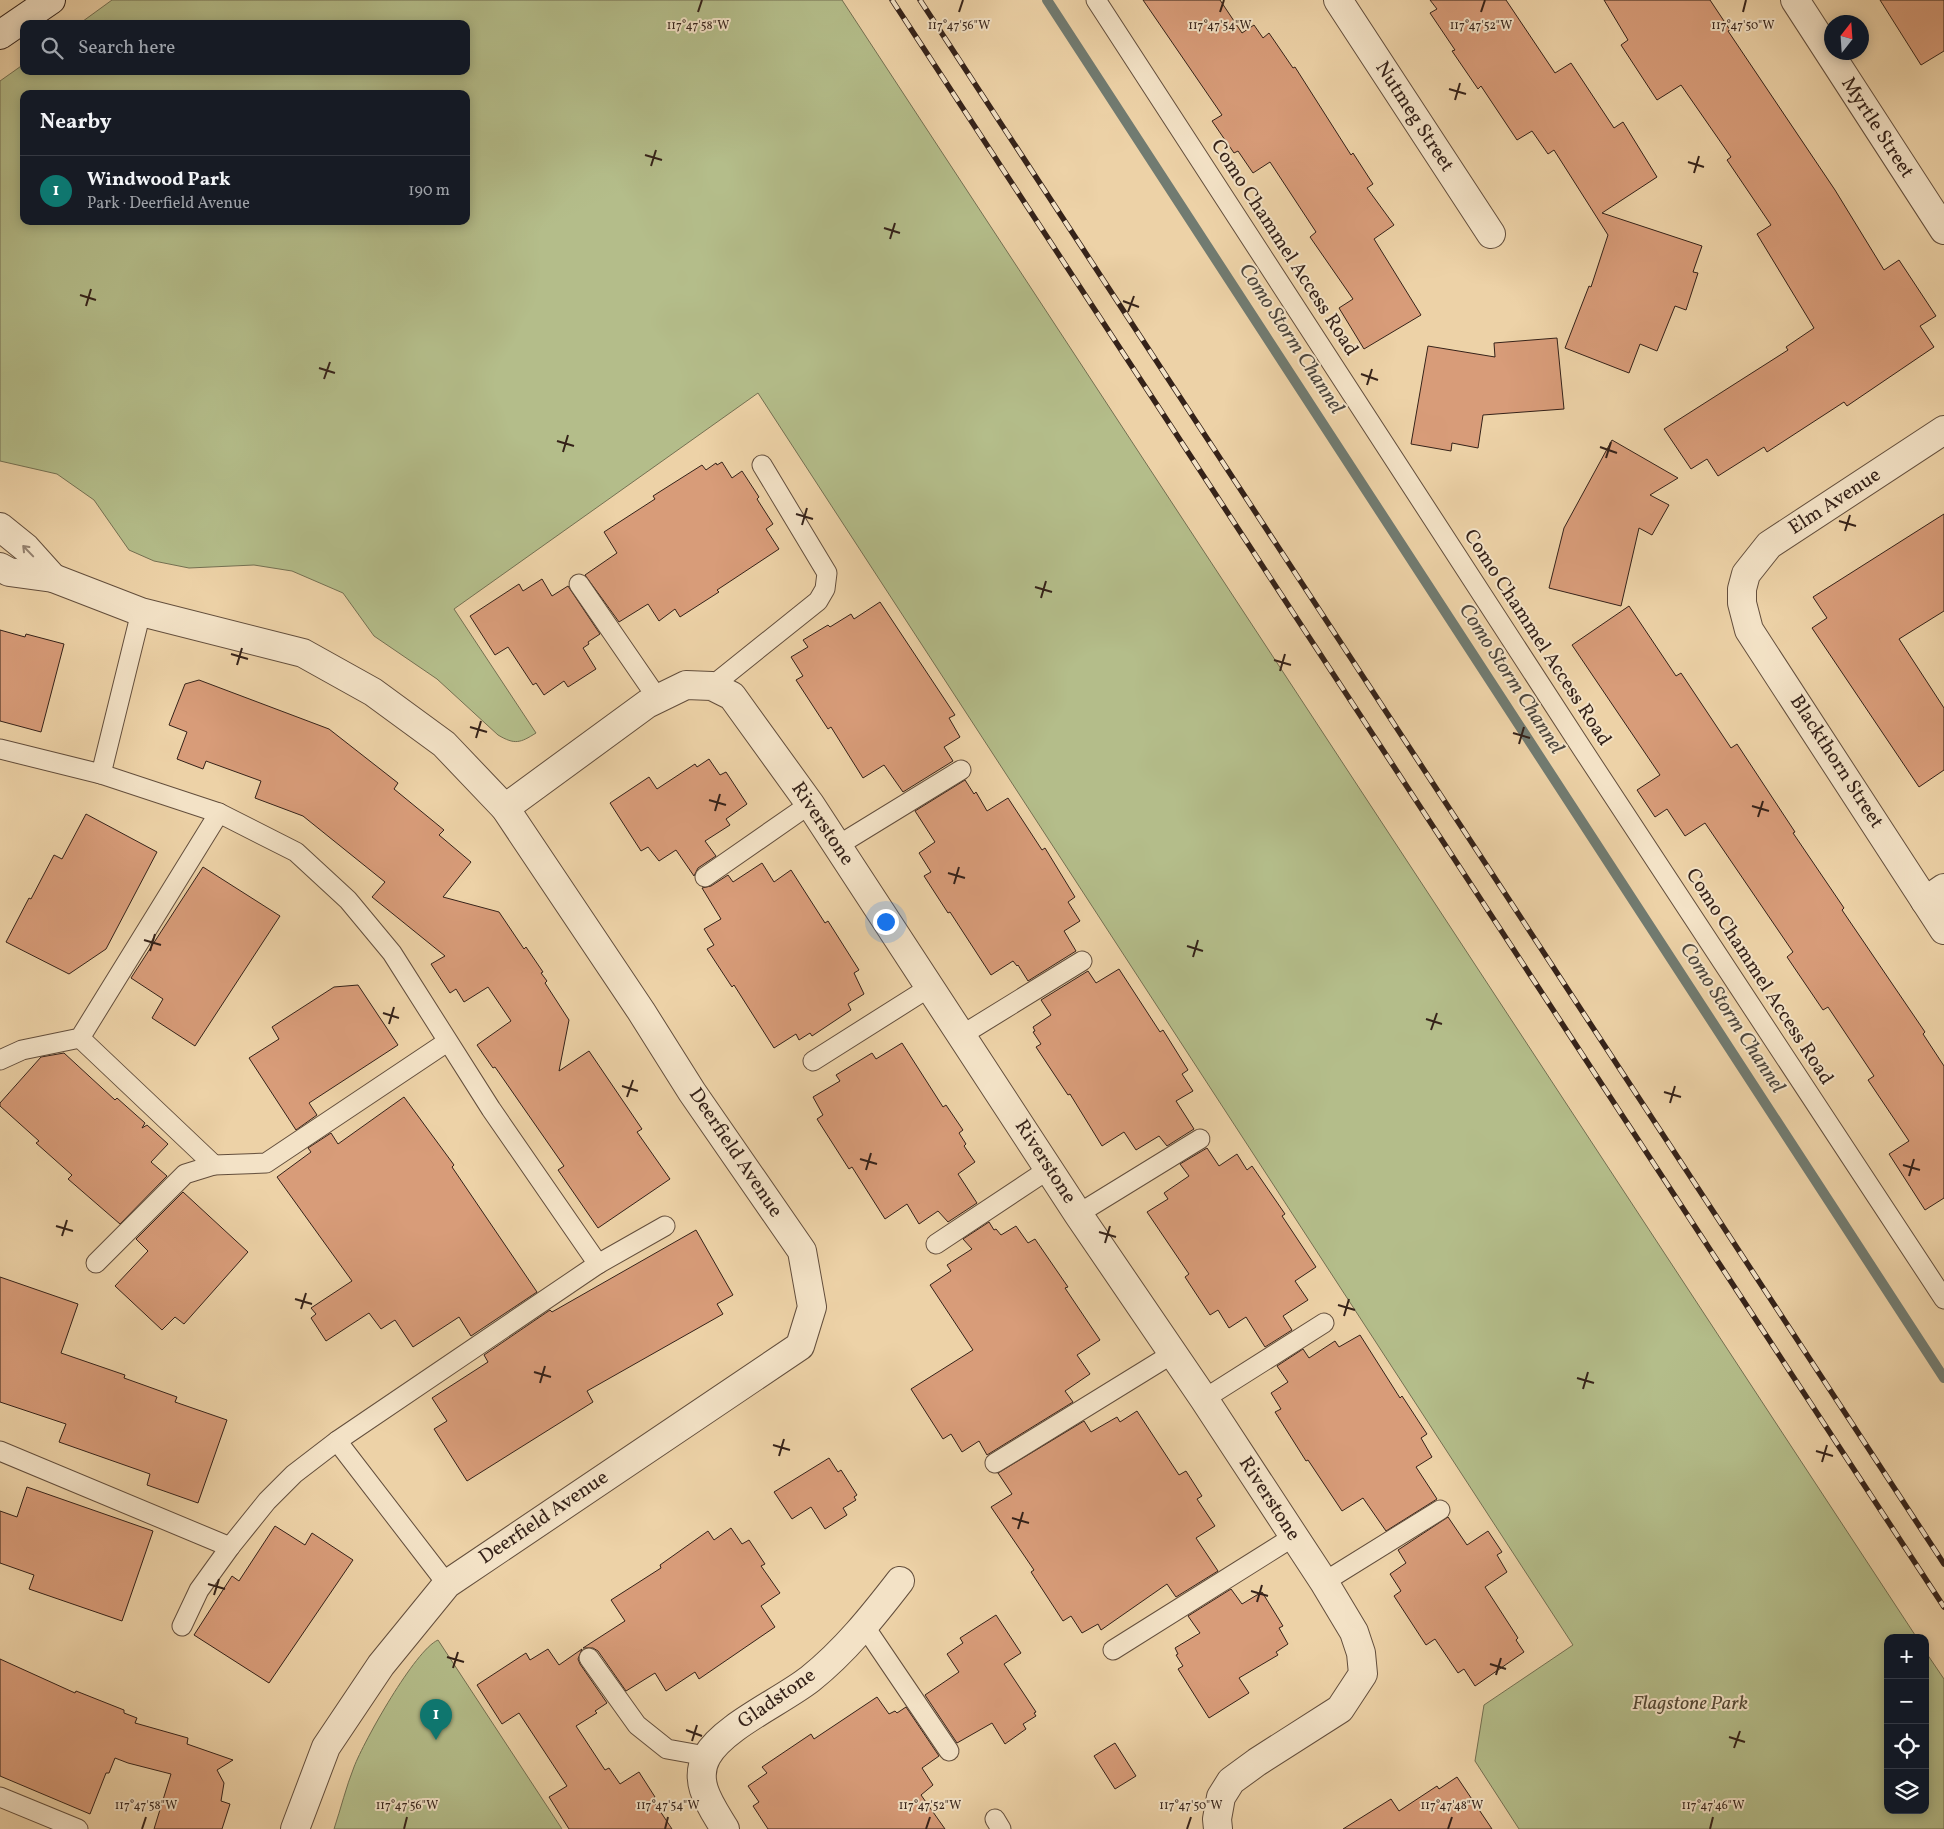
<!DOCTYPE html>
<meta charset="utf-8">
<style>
:root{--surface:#171b24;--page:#242831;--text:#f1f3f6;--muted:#9ea1a6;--line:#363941;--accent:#0f766e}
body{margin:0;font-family:Vollkorn,serif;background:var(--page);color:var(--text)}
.controls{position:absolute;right:15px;bottom:15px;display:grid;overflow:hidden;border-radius:10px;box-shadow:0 2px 12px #0003}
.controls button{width:45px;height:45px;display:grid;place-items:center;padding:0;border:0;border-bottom:1px solid var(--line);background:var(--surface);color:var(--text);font:25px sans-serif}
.compass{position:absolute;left:1824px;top:15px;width:45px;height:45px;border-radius:50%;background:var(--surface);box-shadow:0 2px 12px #0003;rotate:17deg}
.you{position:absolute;left:885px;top:921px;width:18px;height:18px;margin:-12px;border:4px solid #fff;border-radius:50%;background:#1a73e8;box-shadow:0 0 0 8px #1a73e833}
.badge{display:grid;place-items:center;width:32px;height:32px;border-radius:50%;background:var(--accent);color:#fff;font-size:16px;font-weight:700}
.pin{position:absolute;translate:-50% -41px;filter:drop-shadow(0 1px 2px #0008)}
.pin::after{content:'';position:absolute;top:26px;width:18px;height:15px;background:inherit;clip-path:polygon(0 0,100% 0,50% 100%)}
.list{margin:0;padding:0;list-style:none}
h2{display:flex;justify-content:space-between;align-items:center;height:65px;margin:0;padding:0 20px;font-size:21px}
h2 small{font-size:16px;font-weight:400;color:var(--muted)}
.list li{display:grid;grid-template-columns:32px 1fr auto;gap:15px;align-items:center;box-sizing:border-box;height:70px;padding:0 20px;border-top:1px solid var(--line)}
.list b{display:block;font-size:19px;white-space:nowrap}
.list p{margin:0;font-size:16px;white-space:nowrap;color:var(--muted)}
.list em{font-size:16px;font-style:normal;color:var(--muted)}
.icon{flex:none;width:28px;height:28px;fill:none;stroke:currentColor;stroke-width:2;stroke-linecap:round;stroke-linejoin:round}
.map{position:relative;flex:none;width:1944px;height:1829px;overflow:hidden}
.search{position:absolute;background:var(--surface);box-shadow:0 2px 12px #0003;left:20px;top:20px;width:450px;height:55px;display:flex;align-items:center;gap:12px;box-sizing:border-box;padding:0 18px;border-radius:10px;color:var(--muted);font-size:19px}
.panel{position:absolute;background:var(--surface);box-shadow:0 2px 12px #0003;left:20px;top:90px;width:450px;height:135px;border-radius:10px}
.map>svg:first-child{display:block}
.green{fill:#b4bd8a;stroke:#747052;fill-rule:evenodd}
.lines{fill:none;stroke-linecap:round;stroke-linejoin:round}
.stream{stroke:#717b71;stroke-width:10}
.building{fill:#d89c79;stroke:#352219}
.service-casing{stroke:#634e3c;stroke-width:21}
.minor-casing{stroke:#634e3c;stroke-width:30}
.tertiary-casing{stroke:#634e3c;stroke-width:30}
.secondary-casing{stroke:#352219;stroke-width:30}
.service{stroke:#f3e2c6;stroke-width:19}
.minor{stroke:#f3e2c6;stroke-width:28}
.tertiary{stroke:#f3e2c6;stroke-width:28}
.secondary{stroke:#f3e2c6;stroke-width:28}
.rail-casing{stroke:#352219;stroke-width:5.5}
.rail{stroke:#f3e2c6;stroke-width:4;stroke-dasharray:11;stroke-linecap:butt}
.oneway{stroke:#948270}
.ticks{fill:none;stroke:#352219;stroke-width:2}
.labels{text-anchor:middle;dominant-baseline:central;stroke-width:4;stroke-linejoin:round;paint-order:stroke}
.street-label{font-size:20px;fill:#352219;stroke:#f3e2c6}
.park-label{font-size:20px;font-style:italic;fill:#554935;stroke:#f3e2c6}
.water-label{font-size:21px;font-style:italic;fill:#4e473e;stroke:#f3e2c6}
.ticks-label{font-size:12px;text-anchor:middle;fill:#352219;stroke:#f3e2c6;stroke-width:4;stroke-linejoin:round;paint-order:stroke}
</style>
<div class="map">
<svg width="1944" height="1829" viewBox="0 0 1944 1829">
<rect width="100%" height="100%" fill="#edd2a7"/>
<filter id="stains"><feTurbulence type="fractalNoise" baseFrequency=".004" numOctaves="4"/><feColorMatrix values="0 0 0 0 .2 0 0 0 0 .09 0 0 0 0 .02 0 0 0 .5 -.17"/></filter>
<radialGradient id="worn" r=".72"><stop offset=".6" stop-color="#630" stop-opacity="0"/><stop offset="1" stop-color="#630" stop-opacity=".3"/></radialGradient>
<!-- green -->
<g class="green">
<path d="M112,0H842L1917,1638H1888V1810H1925V1651L1944,1679V1829H1519L1475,1761L1484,1705L1573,1645L758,393L454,609L536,733C520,743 515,745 498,735L437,679L374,636L343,593L292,571L254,565L189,568L154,561L129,550L94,500L57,474L0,461V81L24,64V71H466V24H79ZM24,94H466V221H24Z"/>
<path d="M438,1640L562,1829H334C341,1808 346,1787 354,1767C364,1741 415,1650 438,1640Z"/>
</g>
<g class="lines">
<!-- stream -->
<path class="stream" d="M1047,0L1944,1378"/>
</g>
<!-- building -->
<g class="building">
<path d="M1143,0H1220L1242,33L1254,25L1263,38L1269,33L1293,68L1295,67L1351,155L1353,153L1373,184L1367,188L1394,225L1374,239L1421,315L1364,349L1339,308L1353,299L1310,237L1316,232L1270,162L1253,173L1238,151L1234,153L1212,121L1222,115Z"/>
<path d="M1430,0H1506L1555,73L1571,63L1614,128L1623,122L1657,177L1602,213L1702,246L1693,272L1698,273L1686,310L1675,306L1657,351L1640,344L1629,373L1565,348L1589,286L1591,287L1608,235L1554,150L1548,154L1532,131L1517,140L1481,86L1478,89L1452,51L1455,50L1430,13L1437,9Z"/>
<path d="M1604,0H1710L1730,30L1728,31L1835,190L1884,270L1899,260L1936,316L1920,326L1934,347L1847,406L1844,402L1767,452L1764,447L1718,476L1707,459L1691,469L1664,429L1788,350L1786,347L1814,328L1757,234L1771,225L1727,160L1731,157L1681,85L1657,100L1621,45L1628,40Z"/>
<path d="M1880,0H1944V51L1921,65Z"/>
<path d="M1557,338L1564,409L1483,415L1478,448L1452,443L1451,451L1411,444L1428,346L1495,357L1494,343Z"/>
<path d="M1612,440L1678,478L1650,495L1669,505L1652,535L1639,528L1621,606L1549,588L1564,528Z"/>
<path d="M722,462L732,478L742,471L759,497L757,499L773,524L766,529L779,549L717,590L719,592L680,617L675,609L659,621L648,604L619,622L585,575L617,553L604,532L655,499L653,496L702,465L706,470L716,463L717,465Z"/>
<path d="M1944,514V611L1899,639L1944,708V770L1919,787L1812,628L1827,618L1813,597Z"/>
<path d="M542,579L552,596L568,586L600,634L588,642L589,644L583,648L596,669L568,687L564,681L544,695L536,683L533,685L508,647L495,655L470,616L519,584L523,591Z"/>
<path d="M880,602L955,715L949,718L960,737L944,747L953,761L903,792L884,765L863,778L831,727L828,729L796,680L803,676L791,657L808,647L803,640L828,625L830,627L851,614L854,619Z"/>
<path d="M1629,606L1676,676L1681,673L1731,748L1737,744L1795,832L1793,833L1844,908L1842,910L1925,1032L1923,1034L1944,1066V1198L1925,1210L1889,1154L1909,1141L1868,1080L1874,1076L1828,1007L1823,1010L1787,957L1793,952L1705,823L1685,836L1667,809L1655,817L1637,790L1660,775L1572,645Z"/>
<path d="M0,630L25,637L26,634L64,644L41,732L0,721Z"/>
<path d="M199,680L329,729L398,783L394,789L444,830L439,835L471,862L443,897L499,912L524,949L526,947L543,972L541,973L547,981L545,983L569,1020L559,1071L589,1051L642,1129L637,1132L670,1179L598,1228L558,1170L564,1166L495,1067L493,1068L477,1045L511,1021L488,987L464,1002L456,989L450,993L431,964L445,956L372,897L385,882L303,816L255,798L261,781L206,761L203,769L177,759L187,732L169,725L185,684Z"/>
<path d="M709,759L720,775L726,772L747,804L726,819L730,825L705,841L716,856L698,868L694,876L676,850L659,861L648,847L641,851L610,803L649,777L657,789L695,764L697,767Z"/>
<path d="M965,780L974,794L976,792L987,811L1008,798L1042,850L1045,848L1075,897L1068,902L1080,921L1064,931L1076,951L1028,981L1018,965L1017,966L1013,961L991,975L950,912L948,913L924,876L931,872L919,853L935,842L915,811Z"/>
<path d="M86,814L157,852L106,949L69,974L6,942L29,898L31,899L54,855L62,859Z"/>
<path d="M762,863L774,882L791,870L825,923L828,921L859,970L854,973L864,994L848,1004L851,1010L812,1036L810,1033L799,1040L796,1034L774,1048L734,985L732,987L707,949L714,945L704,929L721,919L702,888L711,886L728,875L733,882Z"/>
<path d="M203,867L280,916L195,1046L152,1018L163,999L131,978Z"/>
<path d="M1119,969L1160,1032L1163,1030L1188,1070L1182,1074L1193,1091L1176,1101L1194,1129L1167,1146L1159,1136L1136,1150L1124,1132L1102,1146L1070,1094L1068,1095L1036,1047L1041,1044L1033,1032L1035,1031L1033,1027L1051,1015L1041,1000L1088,971L1096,983Z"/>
<path d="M358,985L398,1045L309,1103L317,1115L296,1130L249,1058L279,1039L272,1027L334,987Z"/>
<path d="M902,1043L943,1107L946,1105L963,1130L959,1133L966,1144L964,1146L975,1162L958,1174L977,1203L948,1222L938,1211L919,1224L907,1204L885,1219L852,1167L849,1169L817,1119L823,1115L813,1097L840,1081L836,1075L872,1053L876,1059Z"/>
<path d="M64,1053L115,1100L117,1098L145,1123L142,1128L147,1125L168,1144L151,1162L167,1176L120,1224L68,1179L72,1175L36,1143L39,1141L0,1106V1103L41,1057Z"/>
<path d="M404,1097L454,1165L452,1167L537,1292L471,1336L459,1317L413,1347L395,1320L381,1329L369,1313L326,1341L311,1318L316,1314L311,1308L352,1281L277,1177L311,1152L308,1148L331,1133L338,1144Z"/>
<path d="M1207,1148L1219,1166L1237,1154L1247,1170L1252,1166L1285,1214L1282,1216L1316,1267L1295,1281L1308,1300L1283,1316L1292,1330L1265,1347L1246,1317L1229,1328L1218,1310L1210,1315L1185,1277L1189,1274L1147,1212L1168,1199L1164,1193L1189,1176L1180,1164Z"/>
<path d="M183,1192L248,1252L184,1324L175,1317L162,1330L115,1286L148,1251L136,1239Z"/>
<path d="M989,1222L994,1230L996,1229L1001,1235L1016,1226L1028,1243L1035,1239L1068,1287L1065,1288L1100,1340L1077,1355L1090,1374L1065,1391L1073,1402L987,1455L979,1441L962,1452L951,1434L943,1439L911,1389L973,1350L930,1285L951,1271L947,1265L972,1249L963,1239Z"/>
<path d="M696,1230L733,1295L717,1304L723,1314L587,1391L593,1402L467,1481L434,1429L447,1421L432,1398L488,1362L484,1355L550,1310L552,1312Z"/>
<path d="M0,1277L78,1304L61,1353L125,1375L124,1378L177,1397L175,1402L227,1420L198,1503L147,1485L150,1474L59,1442L66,1424L0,1402Z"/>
<path d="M1360,1335L1400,1398L1402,1396L1427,1434L1421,1438L1432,1457L1416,1467L1437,1499L1386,1531L1363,1498L1342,1511L1308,1460L1306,1461L1275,1412L1281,1409L1271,1393L1288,1382L1277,1366L1303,1349L1309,1358L1335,1341L1339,1347Z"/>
<path d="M1137,1411L1179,1475L1186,1471L1202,1496L1197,1499L1215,1526L1196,1538L1218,1571L1176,1597L1167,1584L1101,1630L1098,1624L1082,1633L1071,1616L1063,1621L1031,1572L1034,1570L991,1507L1012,1494L998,1473L1084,1421L1091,1432L1117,1417L1120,1422Z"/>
<path d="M829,1458L838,1472L841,1470L857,1495L854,1497L856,1500L843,1508L847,1515L825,1529L811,1507L792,1519L774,1492Z"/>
<path d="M27,1487L153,1531L122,1621L29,1589L34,1575L0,1563V1511L17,1517Z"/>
<path d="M1448,1517L1467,1545L1488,1531L1502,1552L1497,1555L1507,1572L1485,1587L1518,1638L1516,1640L1524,1652L1475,1686L1464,1669L1458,1673L1435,1639L1426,1645L1394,1596L1401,1591L1390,1574L1406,1563L1398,1550Z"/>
<path d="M275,1526L305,1545L312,1533L353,1560L269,1683L194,1635L232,1576L239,1581Z"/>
<path d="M731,1528L742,1544L749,1540L765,1564L761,1566L780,1593L761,1606L775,1627L699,1679L695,1672L666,1691L655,1673L626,1691L598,1651L593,1648H583L625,1621L611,1600L661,1568L660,1565L708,1531L714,1540Z"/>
<path d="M1231,1589L1242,1604L1262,1592L1283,1626L1279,1628L1288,1644L1276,1652L1278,1655L1239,1678L1249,1693L1209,1718L1178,1669L1183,1666L1176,1655L1178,1654L1175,1648L1200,1633L1188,1616Z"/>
<path d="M996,1615L1021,1653L1004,1664L1036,1712L1034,1713L1036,1716L1023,1724L1026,1729L1005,1744L992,1723L957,1743L925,1695L959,1672L947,1654L963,1643L960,1638Z"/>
<path d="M548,1649L559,1665L582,1649L578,1659L580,1664L607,1703L595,1711L597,1713L576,1726L605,1770L609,1768L620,1784L639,1772L655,1797L652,1799L672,1829H569L549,1797L567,1786L519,1713L502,1724L477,1685L526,1653L530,1660Z"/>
<path d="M0,1659L75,1693L76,1691L124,1710V1713L137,1718L135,1723L188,1738L187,1744L233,1760L217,1770L224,1783L221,1801L230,1804L222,1829H154L171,1774L128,1763L115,1758L109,1773H106L90,1814L0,1776Z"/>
<path d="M877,1697L889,1714L895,1711L897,1713L906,1707L939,1756L922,1768L933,1785L921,1795L945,1829H768L753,1806L759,1802L748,1786L767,1773L762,1767L811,1734L814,1739Z"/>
<path d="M1115,1743L1136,1776L1115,1789L1094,1756Z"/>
<path d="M1457,1777L1492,1829H1343L1391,1799L1399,1811L1437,1786L1439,1789Z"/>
</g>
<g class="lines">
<!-- service casing -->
<g class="service-casing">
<g id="service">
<path d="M1096,0L1583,750L1944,1299"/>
<path d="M579,584L658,699"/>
<path d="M712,686L818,601L825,589L827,573L762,465"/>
<path d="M0,749L101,774L219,813L296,852L348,900L392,953L491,1109L598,1264L337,1441L294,1474L267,1501L230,1547"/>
<path d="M101,774L141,612"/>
<path d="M837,846L961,770"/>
<path d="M705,877L810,804"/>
<path d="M962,1035L1082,961"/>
<path d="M80,1038L214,1165L266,1163L447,1042"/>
<path d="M0,1060L22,1050L80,1038L219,813"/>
<path d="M813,1061L930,987"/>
<path d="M1078,1214L1200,1139"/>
<path d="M936,1244L1049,1169"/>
<path d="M96,1263L185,1174L214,1165"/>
<path d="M598,1264L665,1226"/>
<path d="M1204,1399L1324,1323"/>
<path d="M337,1441L447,1584"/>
<path d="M0,1451L230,1547L199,1590L182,1626"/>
<path d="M995,1463L1172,1354"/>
<path d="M1324,1582L1440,1510"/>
<path d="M865,1627L949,1751"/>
<path d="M1113,1650L1293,1537"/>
<path d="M589,1658L637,1725L667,1749L706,1756"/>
<path d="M0,1797L78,1829"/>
<path d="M995,1819L1001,1829"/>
</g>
</g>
<!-- minor casing -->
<g class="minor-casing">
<g id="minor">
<path d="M1338,0L1491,234"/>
<path d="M1795,0L1944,230"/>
<path d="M505,808L647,704L686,685L712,686L732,696L810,804L1078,1214L1204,1399L1324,1582L1354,1632L1361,1653L1363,1674L1340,1709L1257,1762L1231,1781L1221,1797L1217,1819L1218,1829"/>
<path d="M1925,901L1944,888"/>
<path d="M725,1829C712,1807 692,1782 707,1756C723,1727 782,1701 810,1679C845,1651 873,1616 900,1581"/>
</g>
</g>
<!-- tertiary casing -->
<g class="tertiary-casing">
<g id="tertiary">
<path d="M1944,430L1769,545L1746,574L1742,589V603L1749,630L1944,930"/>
<path d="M0,527L26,548L53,578"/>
<path d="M0,567L9,572L53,578L141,612L303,653L373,692L444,744L505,808L641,1011L692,1092L802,1251L812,1307L800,1346L447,1584L381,1665L326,1747L295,1829"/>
</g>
</g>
<!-- secondary casing -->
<g class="secondary-casing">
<path id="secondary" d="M0,35L51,0"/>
</g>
<!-- service -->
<use href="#service" class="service"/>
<!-- minor -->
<use href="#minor" class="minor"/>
<!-- tertiary -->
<use href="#tertiary" class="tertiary"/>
<!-- secondary -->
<use href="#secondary" class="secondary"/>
<!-- rail casing -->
<g class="rail-casing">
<g id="rail">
<path d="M892,0L1944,1607"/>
<path d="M920,0L1944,1564"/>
</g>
</g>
<!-- rail -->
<use href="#rail" class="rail"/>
</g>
<!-- one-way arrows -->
<defs><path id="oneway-shaft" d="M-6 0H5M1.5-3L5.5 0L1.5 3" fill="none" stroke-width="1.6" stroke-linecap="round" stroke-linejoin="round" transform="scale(1.25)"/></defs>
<use class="oneway" href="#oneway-shaft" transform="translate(28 551) rotate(-134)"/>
<!-- ticks -->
<path class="ticks" d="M698,12L702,0M959,12L963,0M1220,12L1224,0M1481,12L1485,0M1743,12L1746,0M1449,89L1466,94M1455,100L1460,83M645,155L662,160M1688,162L1704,167M651,166L656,150M1694,173L1699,156M884,228L900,233M890,239L895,223M80,295L96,300M1123,301L1139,307M86,306L91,289M1128,312L1134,296M319,368L335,373M1361,374L1378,380M324,379L330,362M1367,385L1372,369M557,441L574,446M1600,447L1617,453M563,452L568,435M1606,458L1611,442M796,514L813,519M1839,521L1856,526M802,525L807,508M1845,531L1850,515M1035,587L1052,592M1041,598L1046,581M231,654L248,659M1274,660L1291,665M237,665L242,648M1280,671L1285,654M470,727L487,732M1513,733L1530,738M476,738L481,721M1519,744L1524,727M709,800L726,805M1752,806L1769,811M715,811L720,794M1758,817L1763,801M948,873L965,878M954,884L959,867M144,940L161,945M1187,946L1203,951M150,951L155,934M1193,957L1198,940M383,1013L399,1018M1426,1019L1442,1024M389,1024L394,1007M1431,1030L1437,1013M622,1086L638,1091M1664,1092L1681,1097M627,1097L633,1080M1670,1103L1675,1086M860,1159L877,1164M1903,1165L1920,1170M866,1170L871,1153M1909,1176L1914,1159M56,1226L73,1231M1099,1232L1116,1237M62,1236L67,1220M1105,1243L1110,1226M295,1299L312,1304M1338,1305L1355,1310M301,1309L306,1293M1344,1316L1349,1299M534,1372L551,1377M1577,1378L1594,1383M540,1383L545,1366M1583,1389L1588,1372M773,1445L790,1450M1816,1451L1833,1456M779,1456L784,1439M1822,1462L1827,1445M1012,1518L1029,1523M1018,1529L1023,1512M208,1584L225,1589M1251,1591L1268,1596M214,1595L219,1579M1257,1602L1262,1585M447,1657L464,1662M1490,1664L1506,1669M453,1668L458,1652M1496,1675L1501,1658M686,1730L702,1736M1729,1737L1745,1742M692,1741L697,1725M1734,1748L1740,1731M142,1829L146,1817M404,1829L407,1817M665,1829L668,1817M926,1829L930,1817M1187,1829L1191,1817M1448,1829L1452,1817M1710,1829L1713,1817"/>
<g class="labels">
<!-- street labels -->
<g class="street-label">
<text transform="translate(1414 117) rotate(57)">Nutmeg Street</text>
<text transform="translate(1877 128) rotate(57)">Myrtle Street</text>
<text transform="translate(1284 248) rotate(57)">Como Chammel Access Road</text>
<text transform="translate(1835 502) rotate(-33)">Elm Avenue</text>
<text transform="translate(1537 638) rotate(57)">Como Chammel Access Road</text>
<text transform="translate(1836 762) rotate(57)">Blackthorn Street</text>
<text transform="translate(822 824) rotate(56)">Riverstone</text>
<text transform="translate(1759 977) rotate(57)">Como Chammel Access Road</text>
<text transform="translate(735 1153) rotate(56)">Deerfield Avenue</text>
<text transform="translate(1045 1162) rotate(57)">Riverstone</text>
<text transform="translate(1269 1499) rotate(57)">Riverstone</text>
<text transform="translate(544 1518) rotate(-34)">Deerfield Avenue</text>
<text transform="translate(777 1699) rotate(-35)">Gladstone</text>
</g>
<!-- park labels -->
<g class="park-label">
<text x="1690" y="1704">Flagstone Park</text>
</g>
<!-- water labels -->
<g class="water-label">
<text transform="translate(1291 339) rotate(57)">Como Storm Channel</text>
<text transform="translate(1511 679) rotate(57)">Como Storm Channel</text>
<text transform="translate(1732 1018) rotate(57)">Como Storm Channel</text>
</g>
</g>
<g class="ticks-label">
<text x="698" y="29">117°47'58"W</text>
<text x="959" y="29">117°47'56"W</text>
<text x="1220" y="29">117°47'54"W</text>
<text x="1481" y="29">117°47'52"W</text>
<text x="1743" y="29">117°47'50"W</text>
<text x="146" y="1809">117°47'58"W</text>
<text x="407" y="1809">117°47'56"W</text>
<text x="668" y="1809">117°47'54"W</text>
<text x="930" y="1809">117°47'52"W</text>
<text x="1191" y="1809">117°47'50"W</text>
<text x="1452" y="1809">117°47'48"W</text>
<text x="1713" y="1809">117°47'46"W</text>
</g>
<rect width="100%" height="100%" filter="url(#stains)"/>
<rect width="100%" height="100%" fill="url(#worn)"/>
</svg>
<div class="controls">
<button>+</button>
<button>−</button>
<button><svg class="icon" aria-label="locate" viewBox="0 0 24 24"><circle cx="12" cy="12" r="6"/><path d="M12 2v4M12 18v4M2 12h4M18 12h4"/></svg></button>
<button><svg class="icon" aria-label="layers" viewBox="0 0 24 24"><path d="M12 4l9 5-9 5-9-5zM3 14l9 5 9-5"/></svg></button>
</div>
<svg class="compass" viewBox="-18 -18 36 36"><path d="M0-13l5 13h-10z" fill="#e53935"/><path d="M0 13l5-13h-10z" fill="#9ea1a6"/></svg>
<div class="you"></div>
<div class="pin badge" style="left:436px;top:1740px">1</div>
<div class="search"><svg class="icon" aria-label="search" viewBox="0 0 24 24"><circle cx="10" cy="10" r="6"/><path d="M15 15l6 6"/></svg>Search here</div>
<section class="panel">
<h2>Nearby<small></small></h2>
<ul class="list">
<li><span class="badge">1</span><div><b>Windwood Park</b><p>Park · Deerfield Avenue</p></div><em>190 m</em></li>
</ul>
</section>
</div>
